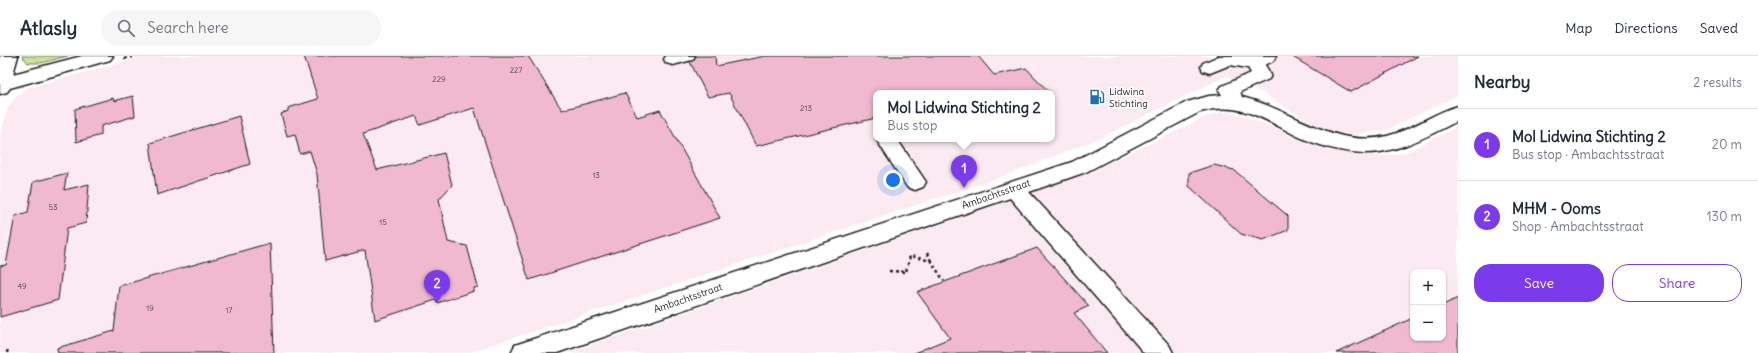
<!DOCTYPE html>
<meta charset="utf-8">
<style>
:root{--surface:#fff;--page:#f6f6f7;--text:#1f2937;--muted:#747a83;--line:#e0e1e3;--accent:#7c3aed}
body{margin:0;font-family:Delius,sans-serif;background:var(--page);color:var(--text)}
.controls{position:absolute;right:12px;bottom:12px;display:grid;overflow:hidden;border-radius:8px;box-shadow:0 1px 3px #0004}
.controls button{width:36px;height:36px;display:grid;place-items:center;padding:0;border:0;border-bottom:1px solid var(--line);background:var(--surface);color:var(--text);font:20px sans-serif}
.you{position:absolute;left:893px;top:124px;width:14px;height:14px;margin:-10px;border:3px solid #fff;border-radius:50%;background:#1a73e8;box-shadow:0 0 0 6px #1a73e833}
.badge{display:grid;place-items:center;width:26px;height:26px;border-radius:50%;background:var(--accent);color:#fff;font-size:13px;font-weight:700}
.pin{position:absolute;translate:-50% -33px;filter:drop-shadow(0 1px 2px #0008)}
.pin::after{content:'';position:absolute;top:21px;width:14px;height:12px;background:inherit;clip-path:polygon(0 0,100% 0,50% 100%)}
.popup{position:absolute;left:873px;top:34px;width:182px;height:52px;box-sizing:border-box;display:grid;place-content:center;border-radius:8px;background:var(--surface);filter:drop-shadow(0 1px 3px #0005);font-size:13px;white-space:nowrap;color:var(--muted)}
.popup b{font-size:15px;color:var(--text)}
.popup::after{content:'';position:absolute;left:50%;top:100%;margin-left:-8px;border:8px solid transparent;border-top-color:var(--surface)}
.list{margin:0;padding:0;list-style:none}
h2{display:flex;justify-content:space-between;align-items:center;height:52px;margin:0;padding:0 16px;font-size:17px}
h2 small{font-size:13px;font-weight:400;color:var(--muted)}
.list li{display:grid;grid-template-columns:26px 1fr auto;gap:12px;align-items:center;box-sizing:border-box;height:72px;padding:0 16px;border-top:1px solid var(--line)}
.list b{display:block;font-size:15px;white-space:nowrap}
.list p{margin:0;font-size:13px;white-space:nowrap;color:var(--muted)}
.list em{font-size:13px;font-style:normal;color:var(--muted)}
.actions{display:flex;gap:8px;padding:12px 16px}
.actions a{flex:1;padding:9px 0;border:1px solid var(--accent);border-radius:16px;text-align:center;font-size:14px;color:var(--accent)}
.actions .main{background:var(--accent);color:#fff}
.icon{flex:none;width:22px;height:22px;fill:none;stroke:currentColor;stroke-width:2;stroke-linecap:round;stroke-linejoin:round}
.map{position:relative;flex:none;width:1458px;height:297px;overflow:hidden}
header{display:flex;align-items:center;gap:24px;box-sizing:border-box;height:56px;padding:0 20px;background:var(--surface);border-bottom:1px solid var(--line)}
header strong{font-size:19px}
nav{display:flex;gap:22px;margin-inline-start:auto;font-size:14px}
.search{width:280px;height:36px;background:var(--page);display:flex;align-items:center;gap:10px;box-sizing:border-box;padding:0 14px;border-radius:22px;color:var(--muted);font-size:15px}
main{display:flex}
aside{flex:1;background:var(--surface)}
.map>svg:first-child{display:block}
.built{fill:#fbeaf1;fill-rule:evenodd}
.green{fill:#cbe197;stroke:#747e5a}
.building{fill:#f1b9cf;stroke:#1c1c1c}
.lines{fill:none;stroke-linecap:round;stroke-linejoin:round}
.minor-casing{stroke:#1c1c1c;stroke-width:3}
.path{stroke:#1c1c1c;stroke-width:2.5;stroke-dasharray:3 3;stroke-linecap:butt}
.minor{fill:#fff;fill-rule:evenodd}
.labels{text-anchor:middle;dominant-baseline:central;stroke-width:3;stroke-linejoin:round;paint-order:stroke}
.number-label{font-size:8px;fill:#514349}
.poi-label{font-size:10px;fill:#1c1c1c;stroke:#fff;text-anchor:start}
.street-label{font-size:10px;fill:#1c1c1c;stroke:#fff}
</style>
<header>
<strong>Atlasly</strong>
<div class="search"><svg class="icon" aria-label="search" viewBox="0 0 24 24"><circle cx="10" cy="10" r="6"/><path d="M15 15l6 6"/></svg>Search here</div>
<nav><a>Map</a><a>Directions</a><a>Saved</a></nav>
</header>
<main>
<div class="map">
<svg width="1458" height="297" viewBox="0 0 1458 297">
<rect width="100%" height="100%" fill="#fff"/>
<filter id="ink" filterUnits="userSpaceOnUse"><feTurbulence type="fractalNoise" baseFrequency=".025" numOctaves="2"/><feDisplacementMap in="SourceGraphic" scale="8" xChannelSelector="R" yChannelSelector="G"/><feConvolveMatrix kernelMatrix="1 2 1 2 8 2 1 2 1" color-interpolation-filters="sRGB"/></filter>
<g filter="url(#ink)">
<!-- built -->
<g class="built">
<path d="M144,0H1458V39L1386,74L1352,79L1317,71L1263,37L1226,20L1102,81L1007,119L467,297H0V81L8,52L16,40L27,32ZM876,37H1052V83H876Z"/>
<path d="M1221,56L1240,58L1323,92L1351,98L1386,100L1407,96L1458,70V297H568L1086,118L1208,60ZM1413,216H1443V282H1413Z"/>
</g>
<!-- green -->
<path class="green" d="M22,0H68L41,7H28Z"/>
<!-- building -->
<g class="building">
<path d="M304,0H528L562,54L625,37L637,61L660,54L720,162L529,224L474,52L420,69L416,60L363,78L377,114L444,97L452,129L439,143L448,186L467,190L478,231L474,232V235L437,247L436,244L375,264L365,194L325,205L317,118L310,95L300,98L295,78L287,80L281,58L288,55V52L318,43Z"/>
<path d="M696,0H715L716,10L765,0H978L994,19L1026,12L1050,37H876V62L756,90L729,37L708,41L690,6Z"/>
<path d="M1291,0H1418L1351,36Z"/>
<path d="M133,40L135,60L101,70V79L76,86L75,53L113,42L114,45Z"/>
<path d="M239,60L250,108L157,139L150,87Z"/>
<path d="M1214,109L1234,114L1288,160V174L1263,184L1241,178L1189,130V117Z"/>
<path d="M67,117L64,134L89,128L86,167L67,172L58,244L0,261V210L6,209L15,160L28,156L33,126Z"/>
<path d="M270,187L274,297H58L57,292L114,275L119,230Z"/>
<path d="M1037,192L1089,250L1074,257L1107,297H914L950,282L917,236Z"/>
<path d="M1458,242V297H1336L1413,262V282H1443V249Z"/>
</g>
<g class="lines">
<!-- minor casing -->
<g class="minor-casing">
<g id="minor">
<path d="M0,0H18L13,18L82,0H113L110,4L10,32L7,36L0,38Z"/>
<path d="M666,0H695L692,4L673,9L666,7L664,3Z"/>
<path d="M1219,0H1276L1273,5L1265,9L1271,19L1269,23L1240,36L1242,41C1292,53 1334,93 1387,80C1412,74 1433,57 1458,50V65C1429,79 1397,98 1363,97C1340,96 1316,89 1295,79C1262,62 1239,45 1200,56L1086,116L1029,136L1169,289L1173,297H1144L1010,142L557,297H511L515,289L524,286L1072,106L1187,46L1209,40L1222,39L1219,34L1222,30L1251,17L1248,12L1230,9L1210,17L1203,15L1201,11L1203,7Z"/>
<path d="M876,83H897L926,126L923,131L915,134L907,131Z"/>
</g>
</g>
<!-- path -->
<g class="path">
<path d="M124,3L136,0"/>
<path d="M927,197L931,205"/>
<path d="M889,215L906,216L910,200L931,205L944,225"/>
<path d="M7,297L8,293"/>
</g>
<!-- minor -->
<use href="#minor" class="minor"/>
</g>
</g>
<!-- icons -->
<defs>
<g id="fuel-bare" transform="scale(1.2)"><path d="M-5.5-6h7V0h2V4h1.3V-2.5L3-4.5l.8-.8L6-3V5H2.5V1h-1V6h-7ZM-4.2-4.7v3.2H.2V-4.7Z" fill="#1f6fb2" stroke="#fff" stroke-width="2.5" paint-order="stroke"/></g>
</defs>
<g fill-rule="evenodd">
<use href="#fuel-bare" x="1097" y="41"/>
</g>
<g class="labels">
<!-- number labels -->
<g class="number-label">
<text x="516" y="14">227</text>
<text x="439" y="23">229</text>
<text x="806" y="52">213</text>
<text x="596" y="119">13</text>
<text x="53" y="151">53</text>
<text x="383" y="166">15</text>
<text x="22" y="230">49</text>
<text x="150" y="252">19</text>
<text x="229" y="254">17</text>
</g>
<!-- poi labels -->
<g class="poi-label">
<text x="1109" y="35">Lidwina<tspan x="1109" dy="12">Stichting</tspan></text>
</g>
<!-- street labels -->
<g class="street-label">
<text transform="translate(996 138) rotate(-19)">Ambachtsstraat</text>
<text transform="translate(688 242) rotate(-19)">Ambachtsstraat</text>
</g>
</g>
</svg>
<div class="controls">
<button>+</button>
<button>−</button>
</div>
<div class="you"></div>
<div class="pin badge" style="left:964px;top:132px">1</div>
<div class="popup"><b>Mol Lidwina Stichting 2</b>Bus stop</div>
<div class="pin badge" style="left:437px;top:247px">2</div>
</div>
<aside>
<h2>Nearby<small>2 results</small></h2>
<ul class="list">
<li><span class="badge">1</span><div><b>Mol Lidwina Stichting 2</b><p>Bus stop · Ambachtsstraat</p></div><em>20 m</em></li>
<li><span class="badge">2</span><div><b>MHM - Ooms</b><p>Shop · Ambachtsstraat</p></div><em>130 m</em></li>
</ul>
<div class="actions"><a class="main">Save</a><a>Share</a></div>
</aside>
</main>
